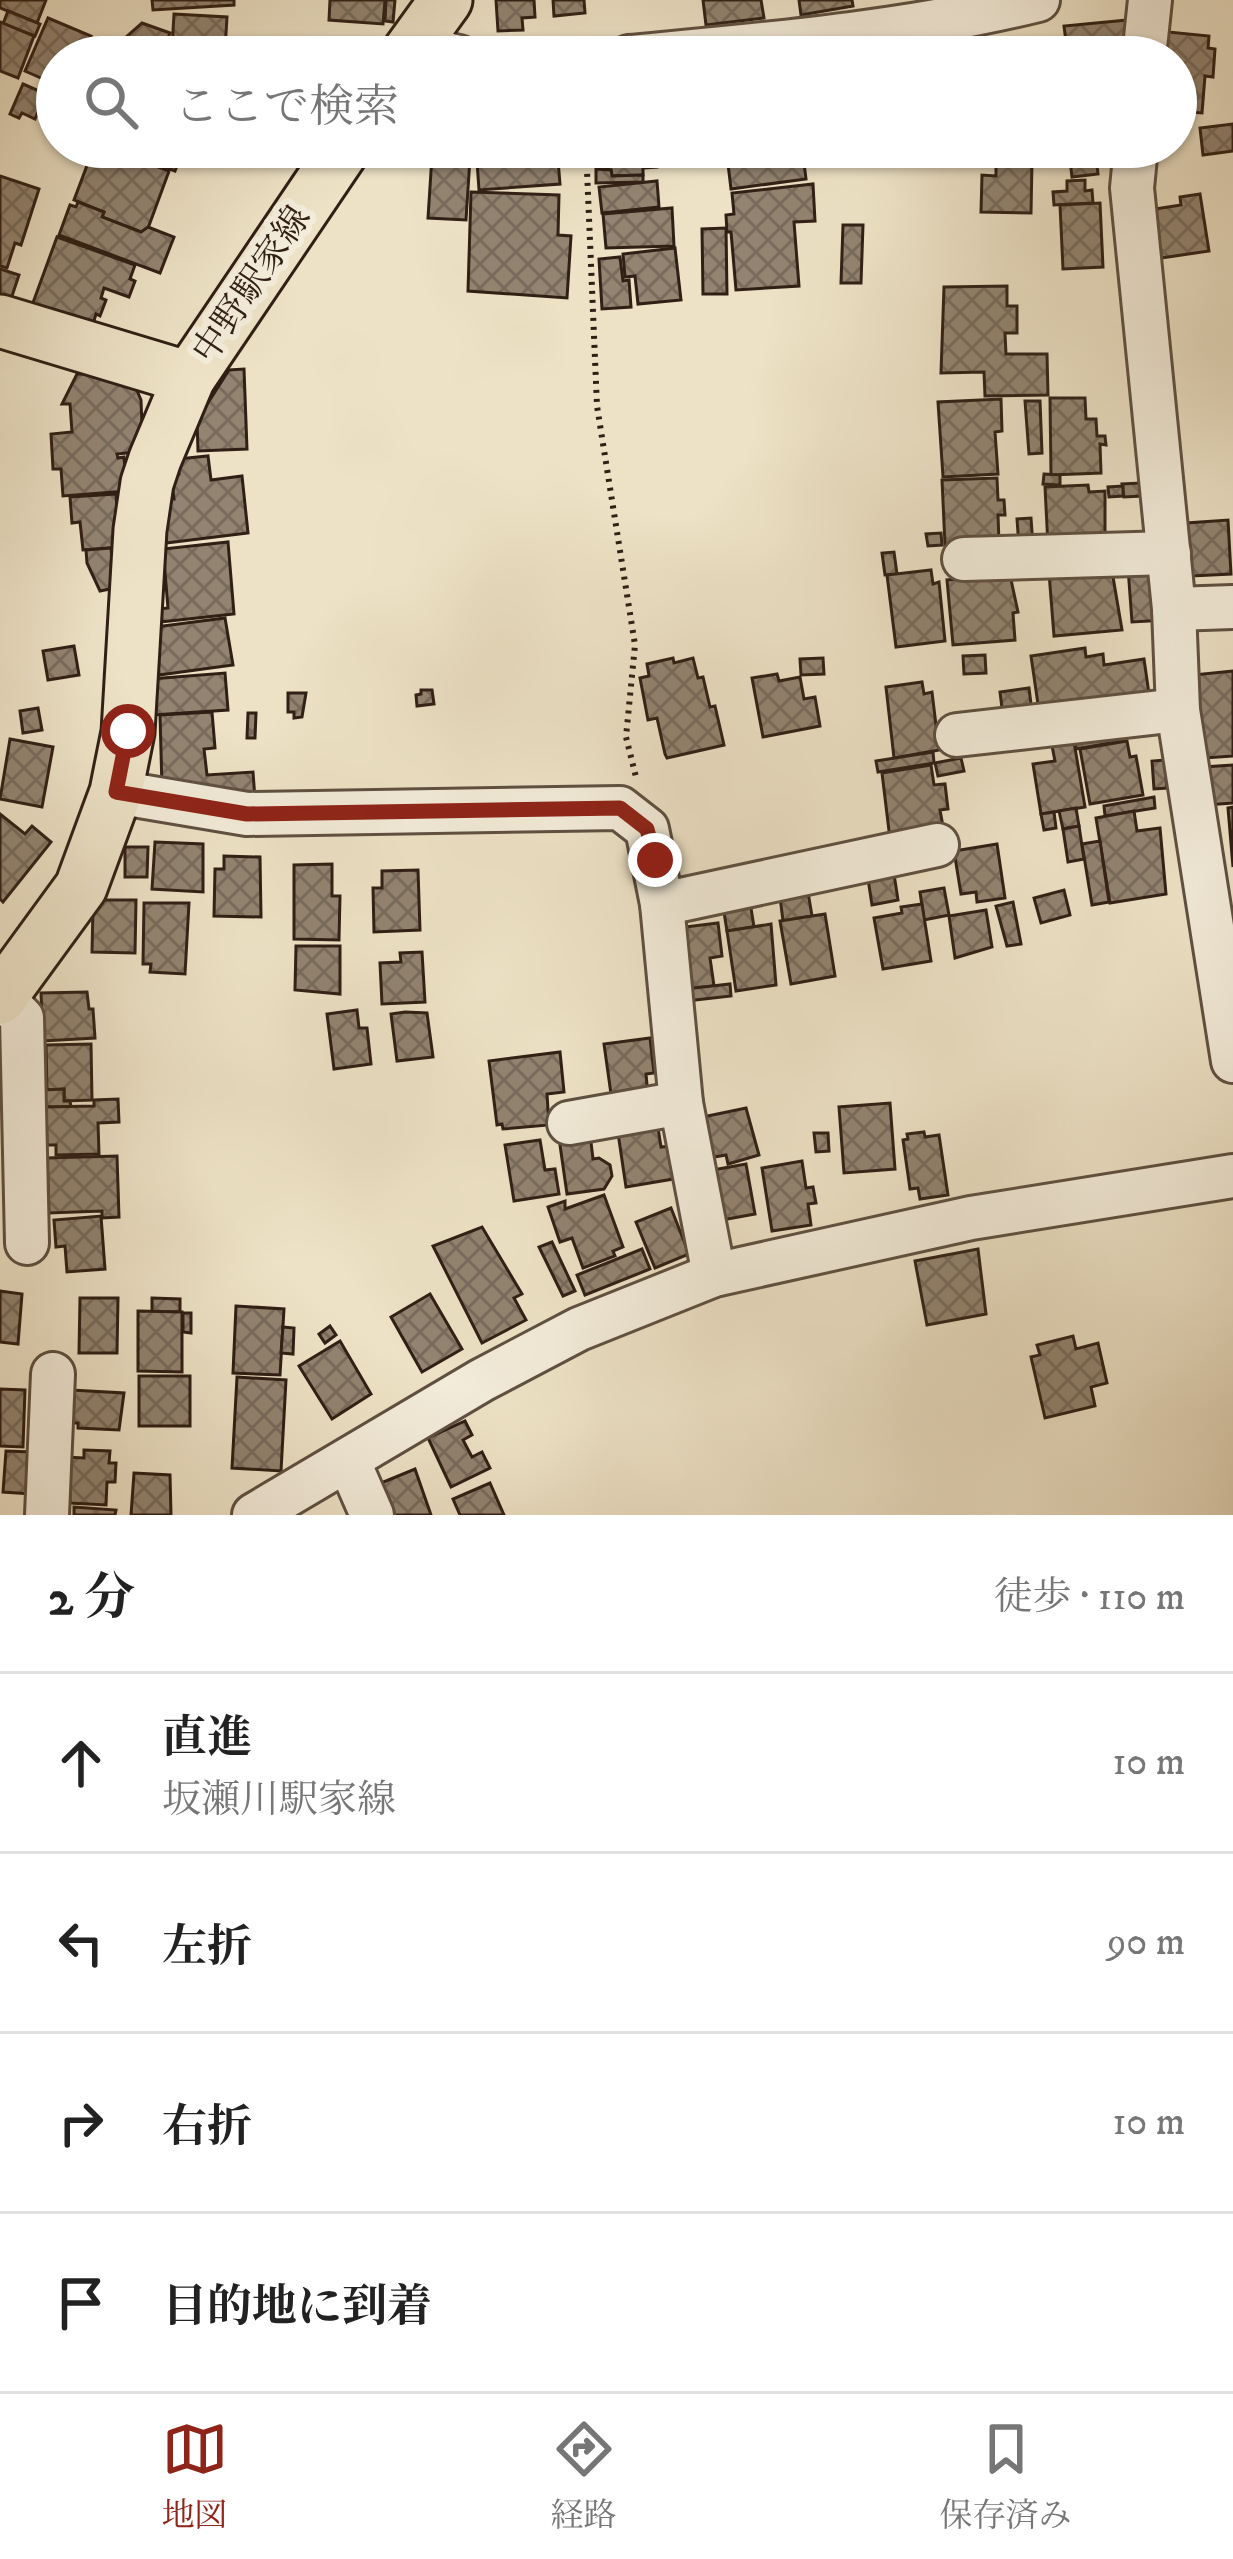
<!DOCTYPE html>
<html lang="ja">
<meta charset="utf-8">
<style>
:root{--surface:#fff;--page:#f2f2f2;--text:#222;--muted:#767676;--line:#e0e0e0;--accent:#8f2418}
body{margin:0;font-family:"IM FELL DW Pica","Noto Serif JP",serif;background:var(--page);color:var(--text)}
.stop{position:absolute;width:36px;height:36px;margin:-27px;border:9px solid #8f2418;border-radius:50%;background:#fff}
.stop.end{background:#8f2418;border-color:#fff;box-shadow:0 3px 12px #0008}
.list{margin:0;padding:0;list-style:none}
h2{display:flex;justify-content:space-between;align-items:center;height:156px;margin:0;padding:0 48px;font-size:51px}
h2 small{font-size:39px;font-weight:400;color:var(--muted)}
.list li{display:grid;grid-template-columns:78px 1fr auto;gap:36px;align-items:center;box-sizing:border-box;height:180px;padding:0 48px;border-top:3px solid var(--line)}
.list b{display:block;font-size:45px;white-space:nowrap}
.list p{margin:0;font-size:39px;white-space:nowrap;color:var(--muted)}
.list em{font-size:39px;font-style:normal;color:var(--muted)}
.icon{flex:none;width:66px;height:66px;fill:none;stroke:currentColor;stroke-width:2;stroke-linecap:round;stroke-linejoin:round}
.map{position:relative;flex:none;width:1233px;height:1515px;overflow:hidden}
.search{position:absolute;background:var(--surface);box-shadow:0 3px 9px #0004;left:36px;right:36px;top:36px;height:132px;display:flex;align-items:center;gap:30px;box-sizing:border-box;padding:0 42px;border-radius:66px;color:var(--muted);font-size:45px}
.sheet{height:876px;background:var(--surface)}
nav{display:flex;justify-content:space-around;align-items:center;box-sizing:border-box;height:168px;border-top:3px solid var(--line);background:var(--surface);font-size:33px;color:var(--muted)}
nav a{display:grid;justify-items:center;gap:6px}
nav .on{color:var(--accent)}
.map>svg:first-child{display:block}
.building{fill:url(#building-cross-hatch);stroke:#301f15;stroke-width:3}
.lines{fill:none;stroke-linecap:round;stroke-linejoin:round}
.minor-casing{stroke:#5f5041;stroke-width:48}
.major-casing{stroke:#301f15;stroke-width:57}
.path{stroke:#301f15;stroke-width:6;stroke-dasharray:3 6;stroke-linecap:butt}
.minor{stroke:#f3ecda;stroke-width:42}
.major{stroke:#ede2c6;stroke-width:51}
.route{stroke:#8f2418;stroke-width:15}
.labels{text-anchor:middle;dominant-baseline:central;stroke-width:12;stroke-linejoin:round;paint-order:stroke}
.street-label{font-size:36px;fill:#301f15;stroke:#f3ecda}
</style>
<div class="map">
<svg width="1233" height="1515" viewBox="0 0 1233 1515">
<defs>
<pattern id="building-cross-hatch" width="8" height="8" patternUnits="userSpaceOnUse" patternTransform="scale(3)"><rect width="8" height="8" fill="#928471"/><path d="M0 0l8 8M0 8l8-8" fill="none" stroke="#786b5c"/></pattern>
</defs>
<rect width="100%" height="100%" fill="#ede2c6"/>
<filter id="stains"><feTurbulence type="fractalNoise" baseFrequency=".00167" numOctaves="4"/><feColorMatrix values="0 0 0 0 .2 0 0 0 0 .09 0 0 0 0 .02 0 0 0 .5 -.17"/></filter>
<radialGradient id="worn" r=".72"><stop offset=".6" stop-color="#630" stop-opacity="0"/><stop offset="1" stop-color="#630" stop-opacity=".3"/></radialGradient>
<!-- building -->
<g class="building">
<path d="M0,0H46L37,23L0,8Z"/>
<path d="M152,0H234V5L153,10Z"/>
<path d="M330,0H385L383,24L329,20Z"/>
<path d="M386,0H395L393,22L385,21Z"/>
<path d="M496,0H534L535,17L522,18L523,30L498,31Z"/>
<path d="M553,0H584L585,13L554,16Z"/>
<path d="M703,0H761L764,18L706,25Z"/>
<path d="M799,0H852L853,6L801,15Z"/>
<path d="M8,11L40,24L35,36L3,24Z"/>
<path d="M174,14L227,17L225,50H219L218,57H198V49L172,48Z"/>
<path d="M48,18L91,36L82,57H57V85L25,71Z"/>
<path d="M1128,20L1131,51L1123,52V57H1068L1064,26Z"/>
<path d="M0,22L34,36L18,78L0,71Z"/>
<path d="M142,23L170,33L165,46L195,57H119L126,37Z"/>
<path d="M1158,31L1209,36L1208,48L1215,49L1213,77L1205,76L1202,113L1176,111V57H1156Z"/>
<path d="M994,39L1042,40V57H993Z"/>
<path d="M23,84L46,94L35,119L22,113L19,118L10,114Z"/>
<path d="M1233,124V151L1203,155L1200,128Z"/>
<path d="M94,147H106L169,171L147,231L141,232L102,217L104,212L74,200Z"/>
<path d="M115,147H184L175,171Z"/>
<path d="M394,147H450V151L394,150Z"/>
<path d="M476,147L557,148L560,184L479,190Z"/>
<path d="M603,147H656L657,167L643,168V175L612,176L611,170L604,169Z"/>
<path d="M726,147H802L806,179L731,189Z"/>
<path d="M808,147H840L842,158L810,163Z"/>
<path d="M865,147H917L916,158L865,156Z"/>
<path d="M978,148L1029,150V161L978,160Z"/>
<path d="M1095,149L1098,174L1072,177L1069,152Z"/>
<path d="M1052,150L1051,163H1037L1036,151Z"/>
<path d="M432,156L470,158L466,220L428,218Z"/>
<path d="M996,160L1032,161L1031,213L981,212L982,175L996,176Z"/>
<path d="M596,169L611,170L612,176L643,175V182L596,183Z"/>
<path d="M0,176L39,189L21,245L15,243L7,268L0,266Z"/>
<path d="M1085,180V191L1092,190L1093,203L1054,205L1053,192L1067,191V181Z"/>
<path d="M657,181L659,207L602,213L599,187Z"/>
<path d="M813,184L815,221L794,222L799,286L736,290L731,232H727L726,215L734,214L732,193Z"/>
<path d="M471,192L559,195L558,235L571,236L567,298L468,291Z"/>
<path d="M1200,194L1209,251L1161,258L1155,209L1181,205L1180,197Z"/>
<path d="M78,202L104,212L102,217L141,232L148,227L174,237L160,273L59,235L70,205L76,207Z"/>
<path d="M1100,203L1103,267L1063,269L1060,205Z"/>
<path d="M672,208L674,246L606,248L603,214Z"/>
<path d="M843,225H863L861,283H841Z"/>
<path d="M726,228L727,294H703L702,229Z"/>
<path d="M57,237L135,265L130,279L135,281L129,297L104,288L101,298L106,300L100,316L96,314L88,340L27,319Z"/>
<path d="M675,248L681,300L638,304L635,276L625,277L623,254Z"/>
<path d="M620,257L623,281L629,280L631,307L602,309L599,259Z"/>
<path d="M0,269L19,275L8,308L0,305Z"/>
<path d="M1007,286V306H1017V333H1005L1006,354H1047L1048,395L985,396L984,372L941,373L944,287Z"/>
<path d="M244,369L247,449L198,451L197,420L229,370Z"/>
<path d="M77,374H105L135,386L141,400L142,426L136,452L117,454L118,458L124,457L127,491L63,496L61,469H53L51,434L72,432L70,404H62Z"/>
<path d="M1050,398H1085L1086,419H1096L1097,436H1105L1106,445L1100,444L1101,473L1051,475Z"/>
<path d="M1001,399L1002,431L995,432L998,474L943,477L938,402Z"/>
<path d="M1025,401H1040L1042,453L1029,454Z"/>
<path d="M208,456L211,480L242,476L248,533L166,543L164,514L166,499H174L171,476L179,474L177,459Z"/>
<path d="M1044,474L1060,475V485L1043,484Z"/>
<path d="M997,478L998,500H1004L1005,515H998L999,542L945,545L942,480Z"/>
<path d="M1141,483L1142,496L1124,497L1122,484Z"/>
<path d="M1088,485L1089,492L1105,491V542L1048,546L1045,487Z"/>
<path d="M1123,486V496L1109,497L1108,487Z"/>
<path d="M116,494L120,547L83,550L80,522L72,523L70,497Z"/>
<path d="M1031,518L1033,546L1019,547L1017,519Z"/>
<path d="M1228,520L1231,574L1192,576L1187,523Z"/>
<path d="M941,533L942,545L928,546L926,534Z"/>
<path d="M228,542L234,614L160,622L159,609L168,608L163,549Z"/>
<path d="M111,548L112,559H118L115,588L100,591L87,563L86,550Z"/>
<path d="M894,552L897,574L885,575L882,553Z"/>
<path d="M1128,568L1162,576L1166,620L1132,622Z"/>
<path d="M931,570L933,584L939,582L945,641L896,647L887,575Z"/>
<path d="M1112,571L1122,630L1054,636L1049,573Z"/>
<path d="M1010,575L1018,612L1013,613L1015,640L953,645L947,580Z"/>
<path d="M225,618L233,665L159,675L155,627Z"/>
<path d="M74,646L79,675L48,680L43,651Z"/>
<path d="M1085,648L1086,657L1103,654L1104,665L1144,659L1150,701L1040,718L1031,656Z"/>
<path d="M985,655L986,673L964,674L963,656Z"/>
<path d="M673,658L674,663L693,658L698,678L703,677L710,707L715,706L724,745L667,758L665,754L657,718L648,720L640,678L649,676L647,664Z"/>
<path d="M823,658L824,674L801,675L800,659Z"/>
<path d="M1233,671V756L1205,758L1193,675Z"/>
<path d="M225,673L228,710L153,715L151,679Z"/>
<path d="M777,674L779,681L800,677L804,699L815,697L820,726L763,737L752,678Z"/>
<path d="M922,682L924,694L932,692L939,750L894,758L886,687Z"/>
<path d="M1029,688L1032,712L1003,716L1000,692Z"/>
<path d="M421,690H432L434,704L417,706L416,695L421,694Z"/>
<path d="M288,693H306L302,717L294,718V712H288Z"/>
<path d="M38,708L42,730L23,733L20,711Z"/>
<path d="M212,712L215,748L204,749L207,775L253,772L255,799L162,788L160,715Z"/>
<path d="M248,713H256L255,738H247Z"/>
<path d="M1120,733L1122,741L1076,749L1075,741Z"/>
<path d="M10,739L53,747L42,807L0,799Z"/>
<path d="M1127,741L1130,757L1136,756L1143,795L1090,804L1080,749Z"/>
<path d="M1074,742L1085,807L1041,814L1033,764L1055,761L1052,746Z"/>
<path d="M933,752L934,763L878,772L876,761Z"/>
<path d="M961,758L964,771L938,776L935,763Z"/>
<path d="M1164,760L1167,788L1154,789L1152,761Z"/>
<path d="M931,765L934,785L945,784L948,809L940,810L944,832L890,839L882,773Z"/>
<path d="M1233,765V803L1207,805L1204,767Z"/>
<path d="M1154,797L1155,808L1105,816L1104,806Z"/>
<path d="M1233,807V867L1228,808Z"/>
<path d="M1076,808L1079,826L1063,829L1059,811Z"/>
<path d="M1134,811L1137,831L1160,828L1166,894L1110,903L1096,818Z"/>
<path d="M1054,812L1056,828L1044,830L1041,814Z"/>
<path d="M0,814L25,834L32,826L51,842L3,902L0,899Z"/>
<path d="M1079,826L1084,859L1068,862L1063,829Z"/>
<path d="M1100,841L1109,902L1092,905L1082,844Z"/>
<path d="M155,842L203,844V892L152,889Z"/>
<path d="M997,844L1005,898L977,902L976,892L961,894L954,851Z"/>
<path d="M125,847H148L147,877H125Z"/>
<path d="M224,856L260,857L261,917L214,916L215,869H224Z"/>
<path d="M332,864V896H340L339,940L294,939V865Z"/>
<path d="M418,870L420,930L374,932L373,888H382V871Z"/>
<path d="M894,874L898,900L872,905L868,879Z"/>
<path d="M944,888L949,915L924,920L920,892Z"/>
<path d="M1064,890L1070,915L1041,923L1034,898Z"/>
<path d="M808,892L812,916L783,921L780,897Z"/>
<path d="M97,900H136L135,953L92,952L93,907Z"/>
<path d="M750,902L754,927L727,931L723,906Z"/>
<path d="M1013,902L1021,944L1007,946L996,906Z"/>
<path d="M144,903H189L185,974L150,972L151,964H143Z"/>
<path d="M922,904L931,961L883,969L874,918L902,913L901,907Z"/>
<path d="M986,910L992,947L955,958L949,916Z"/>
<path d="M825,914L835,976L791,984L780,921Z"/>
<path d="M718,923L722,956L710,958L714,986L685,989L677,928Z"/>
<path d="M771,924L776,985L736,991L727,931Z"/>
<path d="M296,946H340V994L295,990Z"/>
<path d="M422,952L425,1002L382,1004L380,963L401,962L400,953Z"/>
<path d="M730,984L731,996L686,1001L685,989Z"/>
<path d="M87,992L89,1009H93L95,1038L43,1041L41,993Z"/>
<path d="M357,1010L359,1028H367L371,1064L334,1069L327,1014Z"/>
<path d="M405,1012L427,1013L433,1057L397,1061L391,1014Z"/>
<path d="M650,1038L654,1073L646,1074L648,1096L612,1101L604,1044Z"/>
<path d="M91,1044L92,1100L64,1101V1089L47,1090L46,1045Z"/>
<path d="M560,1052L564,1092L547,1094L549,1125L503,1129L502,1124L497,1125L489,1061Z"/>
<path d="M64,1089V1101H70L71,1107H42V1090Z"/>
<path d="M118,1099L119,1122L98,1123L99,1154L56,1155V1145H47L46,1107L94,1106V1100Z"/>
<path d="M890,1103L895,1169L844,1173L839,1107Z"/>
<path d="M746,1108L759,1155L728,1164L726,1155L709,1158L703,1117Z"/>
<path d="M658,1128L661,1147L670,1146L685,1177L626,1187L618,1133Z"/>
<path d="M924,1132L925,1137L939,1135L948,1195L920,1199L918,1188L910,1189L903,1140L908,1139L907,1134Z"/>
<path d="M814,1133H828L829,1151L816,1152Z"/>
<path d="M590,1134L593,1159L599,1158L610,1165L612,1176L604,1189L567,1194L559,1138Z"/>
<path d="M540,1140L545,1170L555,1169L559,1194L514,1201L505,1145Z"/>
<path d="M117,1156L119,1217L102,1218V1211L49,1213L47,1158Z"/>
<path d="M802,1161L806,1188L813,1187L816,1203L808,1204L811,1225L772,1231L762,1168Z"/>
<path d="M746,1164L755,1214L722,1220L713,1170Z"/>
<path d="M604,1195L623,1247L613,1251L615,1256L583,1268L572,1238L560,1242L548,1207L565,1201V1209Z"/>
<path d="M671,1208L689,1254L655,1268L636,1222Z"/>
<path d="M101,1216L105,1269L67,1272L65,1246L56,1247L54,1220Z"/>
<path d="M482,1227L522,1294L514,1298L526,1320L482,1343L433,1246Z"/>
<path d="M552,1242L575,1291L563,1296L539,1247Z"/>
<path d="M642,1249L650,1269L585,1295L577,1275Z"/>
<path d="M978,1249L986,1314L927,1325L915,1261Z"/>
<path d="M0,1291L22,1294L18,1344L0,1342Z"/>
<path d="M430,1294L462,1349L422,1372L391,1317Z"/>
<path d="M80,1298H118L117,1353H79Z"/>
<path d="M152,1298L180,1299V1312H152Z"/>
<path d="M236,1306L284,1309L280,1375L233,1373Z"/>
<path d="M138,1311L182,1312V1372L138,1371Z"/>
<path d="M183,1313H191V1333L183,1332Z"/>
<path d="M330,1326L336,1335L325,1343L319,1334Z"/>
<path d="M283,1327L294,1328L293,1354L281,1353Z"/>
<path d="M1073,1336L1076,1349L1098,1343L1107,1383L1091,1387L1095,1406L1045,1418L1031,1357L1040,1355L1037,1345Z"/>
<path d="M340,1341L371,1394L332,1419L299,1366Z"/>
<rect x="139" y="1376" width="51" height="50"/>
<path d="M237,1377L286,1380L281,1471L232,1468Z"/>
<path d="M0,1389L25,1390L23,1447L0,1446Z"/>
<path d="M71,1390L124,1393L119,1430L78,1428V1423H69Z"/>
<path d="M465,1421L472,1435L463,1440L472,1457L482,1452L490,1468L451,1487L428,1438Z"/>
<path d="M84,1450L110,1451L109,1463H116L115,1482H107L106,1505L70,1503V1494H64L66,1457L84,1458Z"/>
<path d="M6,1451L32,1452L31,1494L3,1492Z"/>
<path d="M415,1469L431,1515H390L376,1485Z"/>
<path d="M134,1473L170,1475L171,1515H131Z"/>
<path d="M490,1483L504,1515H460L453,1499Z"/>
<path d="M74,1507L116,1510L115,1515H74Z"/>
</g>
<g class="lines">
<!-- minor casing -->
<g class="minor-casing">
<g id="minor">
<path d="M412,46L459,57"/>
<path d="M629,57C767,44 903,33 1038,0"/>
<path d="M1144,57L1150,0"/>
<path d="M1136,147L1132,188L1174,609L1178,710L1233,1061"/>
<path d="M964,559L1169,553"/>
<path d="M1174,609L1233,607"/>
<path d="M957,735L1178,710"/>
<path d="M116,792L247,814L620,808L647,829L662,904L681,1103L714,1275"/>
<path d="M662,904L937,845"/>
<path d="M1,996L22,1018L27,1243"/>
<path d="M569,1123L681,1103"/>
<path d="M348,1460L372,1515"/>
<path d="M47,1515L53,1374"/>
<path d="M254,1515L482,1380L579,1329L714,1275L971,1218L1233,1176"/>
</g>
</g>
<!-- major casing -->
<g class="major-casing">
<g id="major">
<path d="M405,57L446,0"/>
<path d="M0,321L189,378"/>
<path d="M0,998L81,887L116,792L128,732L140,530L147,483L155,459L189,378L345,147"/>
</g>
</g>
<!-- path -->
<path class="path" d="M586,147L597,406L635,645L626,737L636,777"/>
<!-- minor -->
<use href="#minor" class="minor"/>
<!-- major -->
<use href="#major" class="major"/>
</g>
<g class="lines">
<!-- route -->
<path class="route" d="M128,731L116,792L247,814L620,808L647,829L655,860"/>
</g>
<g class="labels">
<!-- street labels -->
<g class="street-label">
<text transform="translate(252 285) rotate(-56)">中野駅家線</text>
</g>
</g>
<rect width="100%" height="100%" filter="url(#stains)"/>
<rect width="100%" height="100%" fill="url(#worn)"/>
</svg>
<div class="stop" style="left:128px;top:731px"></div>
<div class="stop end" style="left:655px;top:860px"></div>
<div class="search"><svg class="icon" aria-label="search" viewBox="0 0 24 24"><circle cx="10" cy="10" r="6"/><path d="M15 15l6 6"/></svg>ここで検索</div>
</div>
<section class="sheet">
<h2>2 分<small>徒歩 · 110 m</small></h2>
<ul class="list">
<li><svg class="icon" aria-label="ahead" viewBox="0 0 24 24"><path d="M12 20V5M6 11l6-6 6 6"/></svg><div><b>直進</b><p>坂瀬川駅家線</p></div><em>10 m</em></li>
<li><svg class="icon" aria-label="left" viewBox="0 0 24 24"><path d="M17 20v-9H6M10 6l-5 5 5 5"/></svg><div><b>左折</b></div><em>90 m</em></li>
<li><svg class="icon" aria-label="right" viewBox="0 0 24 24"><path d="M7 20v-9h11M14 6l5 5-5 5"/></svg><div><b>右折</b></div><em>10 m</em></li>
<li><svg class="icon" aria-label="arrive" viewBox="0 0 24 24"><path d="M6 21V4h12l-3 4 3 4H6"/></svg><div><b>目的地に到着</b></div></li>
</ul>
</section>
<nav>
<a class="on"><svg class="icon" aria-label="map" viewBox="0 0 24 24"><path d="M3 6l6-2 6 2 6-2v14l-6 2-6-2-6 2zM9 4v14M15 6v14"/></svg>地図</a>
<a><svg class="icon" aria-label="directions" viewBox="0 0 24 24"><path d="M12 3l9 9-9 9-9-9zM9 14v-3h6M13 9l2 2-2 2"/></svg>経路</a>
<a><svg class="icon" aria-label="saved" viewBox="0 0 24 24"><path d="M7 4h10v16l-5-4-5 4z"/></svg>保存済み</a>
</nav>
